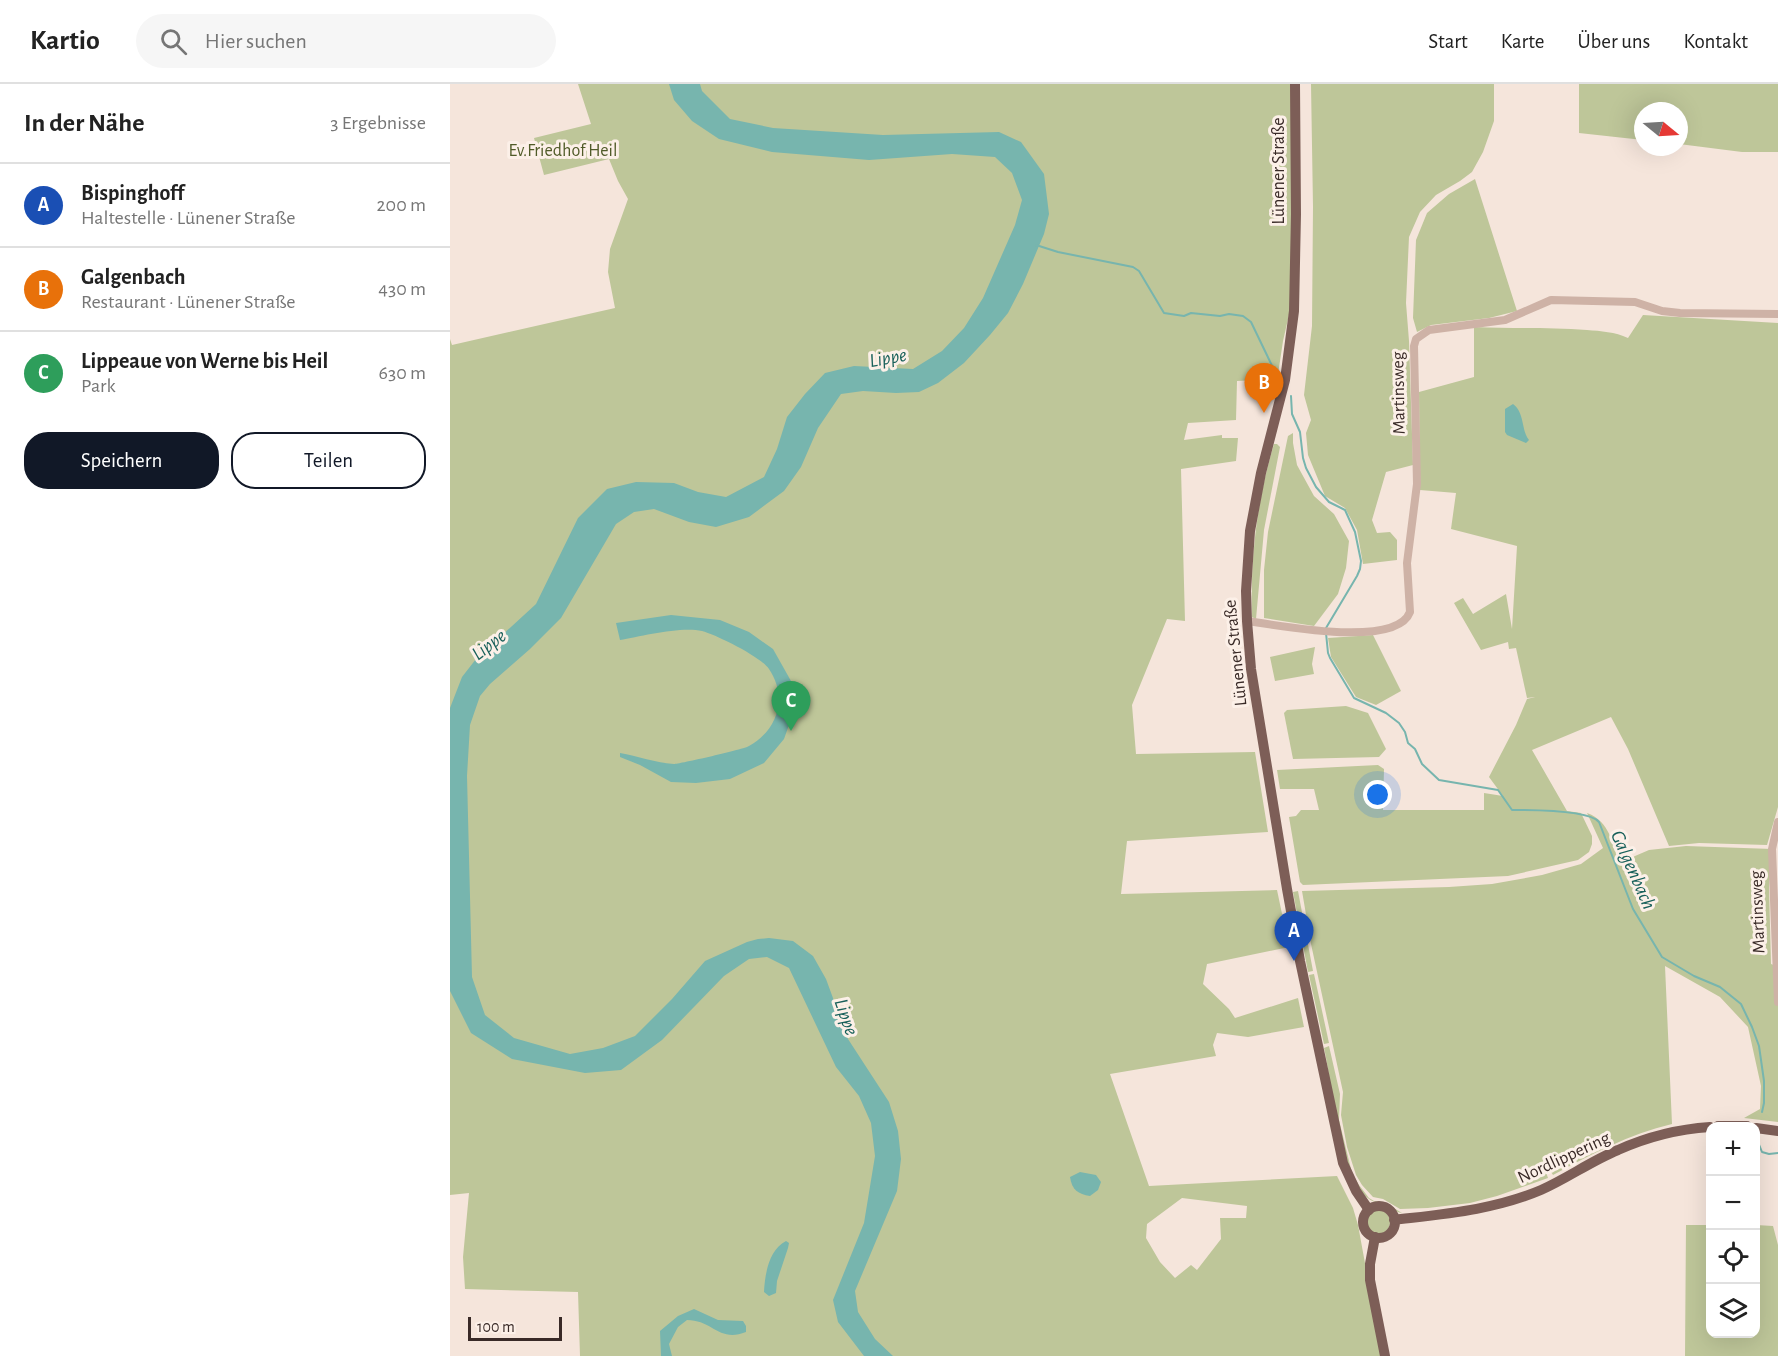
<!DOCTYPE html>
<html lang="de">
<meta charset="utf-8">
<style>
:root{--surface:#fff;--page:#f6f6f6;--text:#222;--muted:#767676;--line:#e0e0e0;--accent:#111827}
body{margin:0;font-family:"Alegreya Sans",sans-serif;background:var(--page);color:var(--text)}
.controls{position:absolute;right:18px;bottom:18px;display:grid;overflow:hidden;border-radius:12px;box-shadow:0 6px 24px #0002}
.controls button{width:54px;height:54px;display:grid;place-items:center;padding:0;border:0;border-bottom:2px solid var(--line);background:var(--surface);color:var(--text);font:30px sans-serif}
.compass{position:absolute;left:1184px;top:18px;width:54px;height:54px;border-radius:50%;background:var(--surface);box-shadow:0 6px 24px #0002;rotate:108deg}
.scale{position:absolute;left:18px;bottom:15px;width:94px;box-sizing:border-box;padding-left:6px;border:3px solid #392a27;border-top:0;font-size:16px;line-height:21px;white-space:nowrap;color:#392a27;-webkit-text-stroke:4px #fcf0e8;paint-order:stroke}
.you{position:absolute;left:928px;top:711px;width:21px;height:21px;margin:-15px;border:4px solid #fff;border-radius:50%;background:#1a73e8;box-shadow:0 0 0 9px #1a73e833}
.badge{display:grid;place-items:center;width:39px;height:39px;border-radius:50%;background:var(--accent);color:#fff;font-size:20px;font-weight:700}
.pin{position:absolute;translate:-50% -50px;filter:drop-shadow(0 2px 3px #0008)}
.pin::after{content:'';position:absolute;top:32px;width:21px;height:18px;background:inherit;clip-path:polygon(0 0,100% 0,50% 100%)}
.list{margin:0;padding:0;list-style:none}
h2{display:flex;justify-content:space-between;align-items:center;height:78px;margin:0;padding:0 24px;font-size:26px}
h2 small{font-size:20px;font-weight:400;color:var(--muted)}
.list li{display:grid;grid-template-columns:39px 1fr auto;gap:18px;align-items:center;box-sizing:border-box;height:84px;padding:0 24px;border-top:2px solid var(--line)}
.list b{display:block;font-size:22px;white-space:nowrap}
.list p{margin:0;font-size:20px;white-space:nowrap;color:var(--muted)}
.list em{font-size:20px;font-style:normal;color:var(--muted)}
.actions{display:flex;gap:12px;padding:18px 24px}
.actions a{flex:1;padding:14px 0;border:2px solid var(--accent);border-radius:24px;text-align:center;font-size:21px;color:var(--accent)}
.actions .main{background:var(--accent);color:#fff}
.icon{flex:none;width:33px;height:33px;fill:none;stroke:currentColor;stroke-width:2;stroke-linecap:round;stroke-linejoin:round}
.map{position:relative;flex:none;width:1328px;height:1272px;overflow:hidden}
header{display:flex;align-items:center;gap:36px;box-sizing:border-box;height:84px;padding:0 30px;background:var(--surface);border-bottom:2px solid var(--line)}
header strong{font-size:28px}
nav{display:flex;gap:33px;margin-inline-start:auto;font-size:21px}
.search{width:420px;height:54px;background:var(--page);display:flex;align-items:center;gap:15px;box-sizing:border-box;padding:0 21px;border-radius:33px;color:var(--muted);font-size:22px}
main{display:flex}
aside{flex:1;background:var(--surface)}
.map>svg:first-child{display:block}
.green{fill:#bec699;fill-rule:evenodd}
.water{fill:#77b5ae}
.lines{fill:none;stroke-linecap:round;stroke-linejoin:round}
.stream{stroke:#77b5ae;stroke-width:2}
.minor{stroke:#ceb2a6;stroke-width:8}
.major{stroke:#7d5e57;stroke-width:10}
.labels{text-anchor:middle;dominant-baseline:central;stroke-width:6;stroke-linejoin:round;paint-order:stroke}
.park-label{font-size:18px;fill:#505b28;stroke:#fcf0e8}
.street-label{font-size:18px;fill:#392a27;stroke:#fcf0e8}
.water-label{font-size:20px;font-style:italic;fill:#18605a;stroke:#fcf0e8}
</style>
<header>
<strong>Kartio</strong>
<div class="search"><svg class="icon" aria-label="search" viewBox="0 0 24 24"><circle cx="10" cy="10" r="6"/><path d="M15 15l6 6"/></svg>Hier suchen</div>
<nav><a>Start</a><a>Karte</a><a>Über uns</a><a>Kontakt</a></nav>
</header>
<main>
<aside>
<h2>In der Nähe<small>3 Ergebnisse</small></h2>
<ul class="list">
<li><span class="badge" style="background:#1a4fb4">A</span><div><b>Bispinghoff</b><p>Haltestelle · Lünener Straße</p></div><em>200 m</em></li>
<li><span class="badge" style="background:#e8710a">B</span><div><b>Galgenbach</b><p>Restaurant · Lünener Straße</p></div><em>430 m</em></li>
<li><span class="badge" style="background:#2e9e5b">C</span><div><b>Lippeaue von Werne bis Heil</b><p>Park</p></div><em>630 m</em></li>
</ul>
<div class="actions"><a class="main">Speichern</a><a>Teilen</a></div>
</aside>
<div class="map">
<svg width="1328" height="1272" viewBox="0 0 1328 1272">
<rect width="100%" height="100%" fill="#f5e5db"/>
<!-- green -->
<g class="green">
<path d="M128,0H841V222L833,257L827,297L808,294L806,295V296L787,297L786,336L738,339L734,356L772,351V354H788L786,377L731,385L735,537L717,535L682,621L686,670L805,668L818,748L677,757L671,810L827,806L839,863L757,880L753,900L779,925L785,934L848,914L854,943L798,953L767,949L763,961L766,972L660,990L699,1102L887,1092L903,1124L908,1141L932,1272H130L128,1208L15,1205L13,1173L19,1109L0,1111V255L2,261L165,224L158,188L160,165L178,115L168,97L159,75L94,91L84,54L141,40ZM732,1114L797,1122L796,1134H770L771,1155L747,1186L741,1181L725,1194L710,1178L696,1154L697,1140Z"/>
<path d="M861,0H1044V37L1033,68L1022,88L1010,97L986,111L970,128L959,153L956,219L959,257L963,381L936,388L922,436L927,449L940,448L947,456V476L913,480L907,446L895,424L875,412L858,371L856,349L861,336L854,311L862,242L863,123Z"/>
<path d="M1129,0H1328V68H1292L1229,60V27H1193V56L1129,49Z"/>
<path d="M1025,95L1067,227L1039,234L981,241L967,248L963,234L966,156L977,129L999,110Z"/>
<path d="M1193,231L1328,239V723L1317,761L1249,759L1219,762L1178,665L1161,633L1082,666L1117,727L1131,729L1142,752V760L1139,768L1128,776L1058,792L853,801L850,798L839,733L846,732L851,726H869L864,705H830L827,686L928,681L934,685L933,726H1034V709L1053,712L1039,693L1066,641L1077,615L1085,613L1077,614L1066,564L1059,565L1058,558L1031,566L1004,519L1013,514L1023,530L1056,510L1062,545L1067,462L1001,445L1006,409L970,406L969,308L1024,293V243C1062,245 1099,243 1137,246C1151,247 1165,248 1178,254Z"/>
<path d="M843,349V359L847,381L864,412L884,430L899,457L896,484L888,510L864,542L814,534V486L818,448L838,352Z"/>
<path d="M824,360H827L830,363L814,446L806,535L802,533C800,474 807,416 824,360Z"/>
<path d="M923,551L951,607L926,621L906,613L881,573L878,554Z"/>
<path d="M865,563L862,580L864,590L825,597L820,573Z"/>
<path d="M896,622L918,629L936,665L929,673L843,675L834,629L837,626Z"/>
<path d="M1137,729C1162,738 1158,761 1178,775L1199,766L1236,762L1322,765L1319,803L1321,880L1326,882L1328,917V1038L1294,1034L1310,1025L1311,1002L1298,943L1270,913L1215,882L1222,1040C1179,1050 1142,1070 1103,1091L1100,1086L1096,1088L1098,1094L1047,1112L1020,1119L978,1124L950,1125L933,1115L923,1113L912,1101L906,1091L897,1063L891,1031L893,1008L861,860L852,807L999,803L1042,800L1092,791L1131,780L1153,764Z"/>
<path d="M848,807L863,887L858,888L843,808Z"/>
<path d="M864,890L879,959L874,960L859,891Z"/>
<path d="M879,962L890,1010L889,1036L902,1089L909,1101L919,1114L924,1117L934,1118L952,1129C945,1128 942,1124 936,1121C930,1118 924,1119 919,1115C887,1089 883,1003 874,964Z"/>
<circle cx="928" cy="1138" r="12"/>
<path d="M1236,1141H1260V1250H1306V1141L1323,1142L1328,1161V1272H1235Z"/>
</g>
<!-- water -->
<g class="water">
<path d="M219,0H250L252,7L280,35L323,44L433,51L549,48L571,58L594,90L599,130L594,150L573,200L558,229L540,251L514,279L488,299L469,308L446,309L413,307L391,310L368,344L351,383L334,407L299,433L266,443L239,438L204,425L184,428L166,440L111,534L80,565L40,600L30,612L20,641L17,692L22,893L35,931L64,954L120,970L153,964L185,952L222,915L255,877L297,858L308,855L319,854L343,857L363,872L376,895L398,955L439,1018L448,1047L451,1075L447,1107L405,1207L408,1228L425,1255L443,1272H414L388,1238L383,1216L414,1139L425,1072L421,1039L409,1012L386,983L339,884L317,873L299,875L274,892L212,956L171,986L135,989L62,975L21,949L0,907V624L12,593L26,575L86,520L128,434L157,405L186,398L224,399L248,408L276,413L314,393L327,365L337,333L355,310L375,289L404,282L463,285L492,267L514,244L533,214L565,141L572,116L562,89L545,73L502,70L419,76L322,68L269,55L242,37L224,16Z"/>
<path d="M1063,320C1075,329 1071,346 1079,356L1076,359L1057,351L1055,348V325Z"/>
<path d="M221,531L270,536L299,548L323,565L341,597L345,624L334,655L314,679L280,695L246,699L221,698L190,681L170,673V669C187,672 206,679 224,680C229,680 295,665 299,662C328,646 338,613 319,585C311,573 267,551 252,547C232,542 191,552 170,556L166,539Z"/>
<path d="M630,1088L646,1091L651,1098L648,1106L640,1112C628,1110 622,1106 620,1093Z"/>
<path d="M336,1157L339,1159L338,1164L327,1197L326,1209L319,1212L314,1208C315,1189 319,1166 336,1157Z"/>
<path d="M244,1225L268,1236L293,1237L296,1242V1248C269,1259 263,1236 237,1236L228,1243L219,1260L222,1272H211L210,1247L228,1232Z"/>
</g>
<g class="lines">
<!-- stream -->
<g class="stream">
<path d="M586,161L608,168L683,183L689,187L714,229L734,232L741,229L770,232L779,230L793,232L801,238L827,292"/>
<path d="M841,312L842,330L850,348L853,374L856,384L866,403L879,418L895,426L905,448L911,477L910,485L907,492L876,544"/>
<path d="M876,549L878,569L880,574L904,614L936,629L949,639L955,648L958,659L965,665L972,680L989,696L1048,706L1062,726C1080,726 1139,726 1149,738L1183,825L1212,873L1244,892L1270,903L1291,920L1302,943L1309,962L1314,997V1019L1312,1028"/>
<path d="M1308,1058L1312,1068L1319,1070L1328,1069"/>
</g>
<!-- minor -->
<g class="minor">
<path d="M797,537C828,541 946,565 960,528L957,479L967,400L964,262L966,255L979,246L1055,236L1101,216L1185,218L1212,227L1230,229L1328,230"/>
<path d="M1328,738L1322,765L1328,918"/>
</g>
<!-- major -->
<g class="major">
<path d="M845,0L846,130L844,227L835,296L811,389L800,447L796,507L797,537L801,585L837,805L850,877L893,1079L906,1107L919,1126"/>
<path d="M1268,1042H1297"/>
<path d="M1306,1044L1328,1047"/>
<circle cx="929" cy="1138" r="16"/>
<path d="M944,1136C994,1130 1044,1126 1091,1106C1118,1094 1141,1077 1168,1066C1197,1053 1229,1045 1260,1043"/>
<path d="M925,1153L920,1180V1196L935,1272"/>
</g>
</g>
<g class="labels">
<!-- park labels -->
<g class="park-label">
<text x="113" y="67">Ev.Friedhof Heil</text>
</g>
<!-- street labels -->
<g class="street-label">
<text transform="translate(829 87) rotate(-90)">Lünener Straße</text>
<text transform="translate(949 309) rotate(-91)">Martinsweg</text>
<text transform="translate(786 569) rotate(-96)">Lünener Straße</text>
<text transform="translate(1308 828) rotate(-92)">Martinsweg</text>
<text transform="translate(1114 1074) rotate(-25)">Nordlippering</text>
</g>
<!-- water labels -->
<g class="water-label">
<text transform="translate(438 274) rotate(-10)">Lippe</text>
<text transform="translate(39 561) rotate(-37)">Lippe</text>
<text transform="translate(1183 786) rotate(66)">Galgenbach</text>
<text transform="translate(396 933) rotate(71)">Lippe</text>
</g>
</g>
</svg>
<div class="controls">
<button>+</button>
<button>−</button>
<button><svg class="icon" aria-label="locate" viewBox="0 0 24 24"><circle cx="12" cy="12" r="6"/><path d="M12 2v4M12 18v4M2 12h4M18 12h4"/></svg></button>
<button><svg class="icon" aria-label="layers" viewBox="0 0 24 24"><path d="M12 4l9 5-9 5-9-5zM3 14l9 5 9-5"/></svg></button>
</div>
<svg class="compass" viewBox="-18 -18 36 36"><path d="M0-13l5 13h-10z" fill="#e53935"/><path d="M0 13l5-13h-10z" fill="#767676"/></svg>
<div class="scale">100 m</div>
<div class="you"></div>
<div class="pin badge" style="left:844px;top:877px;background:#1a4fb4">A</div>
<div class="pin badge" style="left:814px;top:329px;background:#e8710a">B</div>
<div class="pin badge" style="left:341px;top:647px;background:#2e9e5b">C</div>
</div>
</main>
